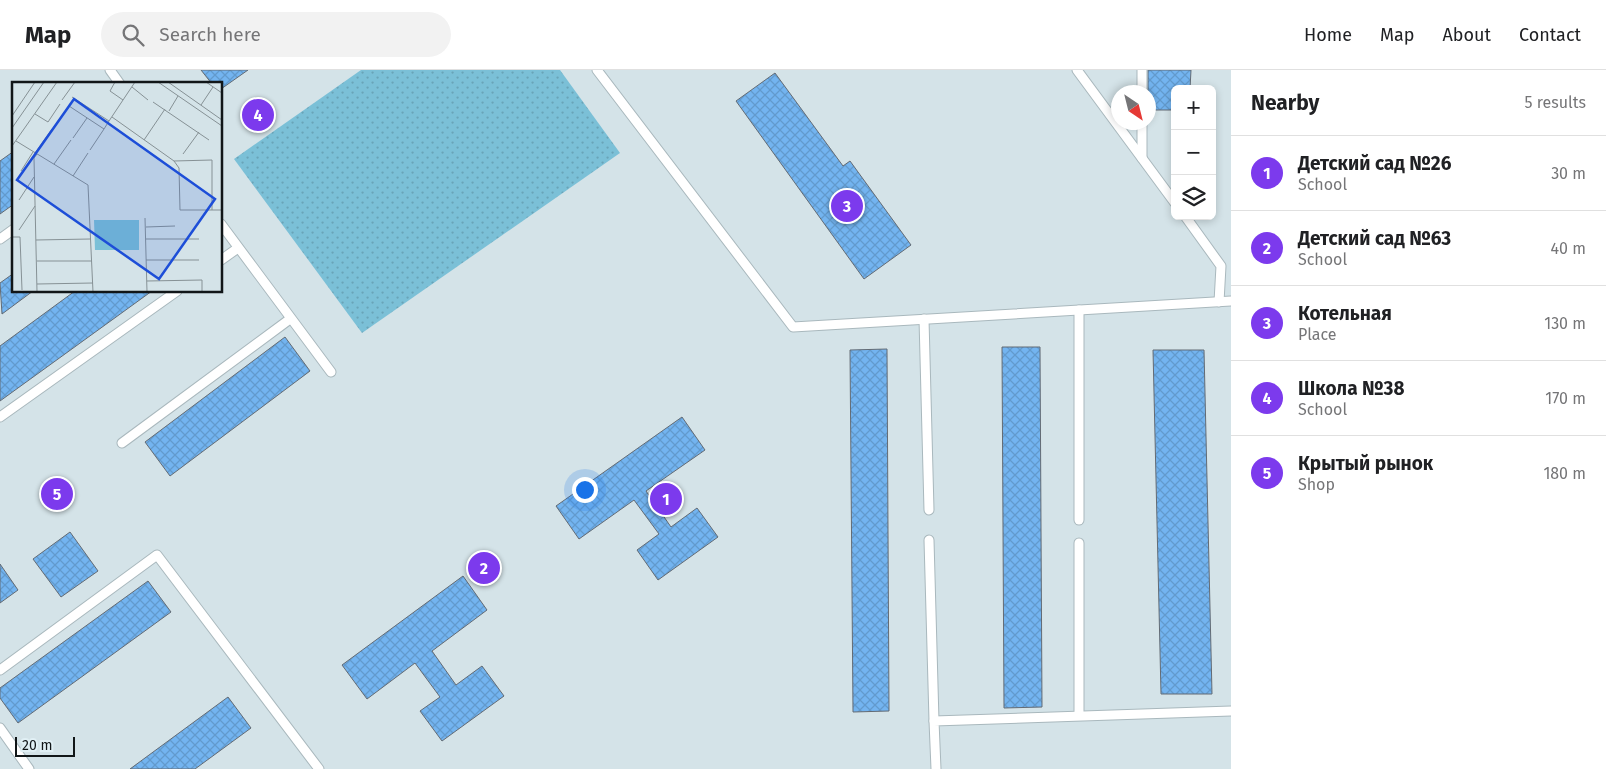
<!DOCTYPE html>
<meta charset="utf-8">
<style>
:root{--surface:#fff;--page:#f2f2f2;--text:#202124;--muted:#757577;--line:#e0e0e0;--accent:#7c3aed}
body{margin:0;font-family:"Fira Sans",sans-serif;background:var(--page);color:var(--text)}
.controls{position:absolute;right:15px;top:15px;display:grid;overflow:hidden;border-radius:8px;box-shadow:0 2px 8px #0003}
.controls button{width:45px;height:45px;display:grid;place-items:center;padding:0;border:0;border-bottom:1px solid var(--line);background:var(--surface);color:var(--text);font:25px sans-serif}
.compass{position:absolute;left:1111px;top:15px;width:45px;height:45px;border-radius:50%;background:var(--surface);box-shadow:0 2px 8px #0003;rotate:145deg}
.scale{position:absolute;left:15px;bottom:12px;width:60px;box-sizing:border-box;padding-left:5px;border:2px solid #111618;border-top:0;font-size:14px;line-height:18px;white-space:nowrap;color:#111618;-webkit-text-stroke:4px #e1f0f5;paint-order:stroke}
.you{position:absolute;left:584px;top:419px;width:18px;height:18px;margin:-12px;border:4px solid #fff;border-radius:50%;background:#1a73e8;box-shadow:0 0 0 8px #1a73e833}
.badge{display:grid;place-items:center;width:32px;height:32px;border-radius:50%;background:var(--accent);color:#fff;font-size:16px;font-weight:700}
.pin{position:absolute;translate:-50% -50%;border:2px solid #fff;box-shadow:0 1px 5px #0006}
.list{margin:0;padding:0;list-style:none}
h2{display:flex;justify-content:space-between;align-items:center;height:65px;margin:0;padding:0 20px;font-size:21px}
h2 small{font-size:16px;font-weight:400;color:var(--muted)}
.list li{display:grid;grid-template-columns:32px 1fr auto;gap:15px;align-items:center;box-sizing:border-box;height:75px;padding:0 20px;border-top:1px solid var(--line)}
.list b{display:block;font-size:19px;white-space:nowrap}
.list p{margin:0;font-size:16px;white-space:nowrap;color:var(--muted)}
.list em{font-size:16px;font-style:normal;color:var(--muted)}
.icon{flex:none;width:28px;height:28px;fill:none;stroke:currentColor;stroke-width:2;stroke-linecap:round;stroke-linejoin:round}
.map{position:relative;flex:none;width:1231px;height:699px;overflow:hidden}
header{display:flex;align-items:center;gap:30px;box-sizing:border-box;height:70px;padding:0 25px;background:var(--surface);border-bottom:1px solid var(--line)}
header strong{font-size:24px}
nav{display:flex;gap:28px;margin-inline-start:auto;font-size:18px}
.search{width:350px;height:45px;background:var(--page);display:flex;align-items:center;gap:12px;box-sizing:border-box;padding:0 18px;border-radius:28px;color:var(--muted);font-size:19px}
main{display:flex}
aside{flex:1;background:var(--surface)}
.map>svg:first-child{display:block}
.park{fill:url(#park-dots)}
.building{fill:url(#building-cross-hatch);stroke:#636b74}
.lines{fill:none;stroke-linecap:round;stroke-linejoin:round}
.service-casing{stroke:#a9b8bd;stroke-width:11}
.service{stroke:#fff;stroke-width:9}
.inset-road{fill:none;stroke:#869195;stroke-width:1}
.view{fill:#1d4ed8;fill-opacity:0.15;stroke:#1d4ed8;stroke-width:2.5}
.inset-edge{fill:none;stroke:#111618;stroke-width:2.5}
</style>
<header>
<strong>Map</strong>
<div class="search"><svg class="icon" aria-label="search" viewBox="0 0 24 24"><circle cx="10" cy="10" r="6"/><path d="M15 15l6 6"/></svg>Search here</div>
<nav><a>Home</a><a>Map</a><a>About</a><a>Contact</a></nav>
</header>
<main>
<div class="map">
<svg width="1231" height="699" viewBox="0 0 1231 699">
<defs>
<pattern id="park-dots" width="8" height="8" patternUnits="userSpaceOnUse" patternTransform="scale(1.25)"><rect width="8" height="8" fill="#7bc0d7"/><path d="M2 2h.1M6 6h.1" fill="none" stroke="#69a4b8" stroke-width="1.8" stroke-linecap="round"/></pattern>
<pattern id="building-cross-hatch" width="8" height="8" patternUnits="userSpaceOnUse" patternTransform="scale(1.25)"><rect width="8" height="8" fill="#73b4f0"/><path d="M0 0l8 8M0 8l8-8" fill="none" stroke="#629acd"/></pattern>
</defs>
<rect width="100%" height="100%" fill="#d4e3e8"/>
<!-- park -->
<path class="park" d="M361,0H560L620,83L362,263L234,89Z"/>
<!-- building -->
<g class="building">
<path d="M201,0H248L221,19V14H212Z"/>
<path d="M1148,0H1191L1190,19H1175V40H1148Z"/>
<path d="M775,3L843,96L850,91L911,175L864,209L736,31Z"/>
<path d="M14,81V134L0,144V91Z"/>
<path d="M14,203V221H33L2,244L0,213Z"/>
<path d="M75,221H152L0,331V276Z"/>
<path d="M285,267L310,301L170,406L145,372Z"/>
<path d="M1002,277H1040L1042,637L1004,638Z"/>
<path d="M887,279L889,641L853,642L850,280Z"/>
<path d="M1153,280H1204L1212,624H1161Z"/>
<path d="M682,347L705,380L646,421L671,457L697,438L718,467L658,510L637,480L659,464L634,430L579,469L556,436Z"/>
<path d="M70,462L98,501L61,527L33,489Z"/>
<path d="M0,494L18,520L0,533Z"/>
<path d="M463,506L487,540L432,581L456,615L482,596L504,626L442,671L420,641L440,627L415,593L367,629L342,595Z"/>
<path d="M148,511L171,542L18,653L0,628V618Z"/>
<path d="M228,627L251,658L195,699H130Z"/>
</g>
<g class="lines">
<!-- service casing -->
<g class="service-casing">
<g id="service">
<path d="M110,0L120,14"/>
<path d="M597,0L793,257L1231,231"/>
<path d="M1077,0L1175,133"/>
<path d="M1142,0V22"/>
<path d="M1142,52V88"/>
<path d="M1185,146L1221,196L1219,232"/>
<path d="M221,154L331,302"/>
<path d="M0,169L14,159"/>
<path d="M221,190L238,178"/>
<path d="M924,249L929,440"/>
<path d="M0,347L177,221"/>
<path d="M122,373L290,249"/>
<path d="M1079,450V240"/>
<path d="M929,470L934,651"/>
<path d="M0,600L157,485L319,699"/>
<path d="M1079,645V473"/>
<path d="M0,658L29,699"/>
<path d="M936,699L934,651L1231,641"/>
</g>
</g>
<!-- service -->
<use href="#service" class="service"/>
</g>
<!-- overview -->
<g transform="translate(12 12)">
<rect width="210" height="210" fill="#d4e3e8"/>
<path d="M82,138H127V168H83Z" fill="#7bc0d7"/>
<path class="inset-road" d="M103,0L98,9L111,18M146,0L210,44M156,0L210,38M194,0L210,11M120,5L136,18M60,15L97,39L123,0M50,18L63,0M141,20L197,58M189,23L201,5M157,29L166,14M23,32L36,40L48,22M0,34L23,0M100,35L162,79L167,86L168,128H210M42,45L57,24L92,47L97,39M0,46L32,0M61,56L75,36M132,58L153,27M4,59L76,103L81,210M0,64L45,0M78,68L92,47M23,71L40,47M171,72L187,50M162,79L200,78V128M42,82L59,58M9,89L21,70M61,94L76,71M7,118L22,95M133,136L135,210M134,145L163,144M7,148L23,124M0,155H8L10,208M134,157H187M24,158L78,157M134,178H187M25,179H80M135,199L190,198V210M25,202L81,201M25,210L22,76L25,72"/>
<path class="view" d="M62,17L203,117L147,197L5,98Z"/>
<rect width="210" height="210" class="inset-edge"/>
</g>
</svg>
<div class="controls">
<button>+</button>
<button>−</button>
<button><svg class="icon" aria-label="layers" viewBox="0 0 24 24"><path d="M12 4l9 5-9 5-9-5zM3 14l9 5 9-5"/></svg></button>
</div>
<svg class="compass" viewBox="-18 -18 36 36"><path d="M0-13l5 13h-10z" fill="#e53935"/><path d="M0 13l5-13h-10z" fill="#757577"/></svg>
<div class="scale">20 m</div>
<div class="you"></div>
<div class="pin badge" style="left:666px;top:429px">1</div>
<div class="pin badge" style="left:484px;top:498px">2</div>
<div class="pin badge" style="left:847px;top:136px">3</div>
<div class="pin badge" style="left:258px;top:45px">4</div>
<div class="pin badge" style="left:57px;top:424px">5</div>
</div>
<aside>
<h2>Nearby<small>5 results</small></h2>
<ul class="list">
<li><span class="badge">1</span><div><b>Детский сад №26</b><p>School</p></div><em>30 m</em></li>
<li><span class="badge">2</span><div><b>Детский сад №63</b><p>School</p></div><em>40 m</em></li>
<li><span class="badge">3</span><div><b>Котельная</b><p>Place</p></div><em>130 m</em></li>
<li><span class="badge">4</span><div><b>Школа №38</b><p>School</p></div><em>170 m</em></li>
<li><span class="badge">5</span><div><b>Крытый рынок</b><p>Shop</p></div><em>180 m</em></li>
</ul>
</aside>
</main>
